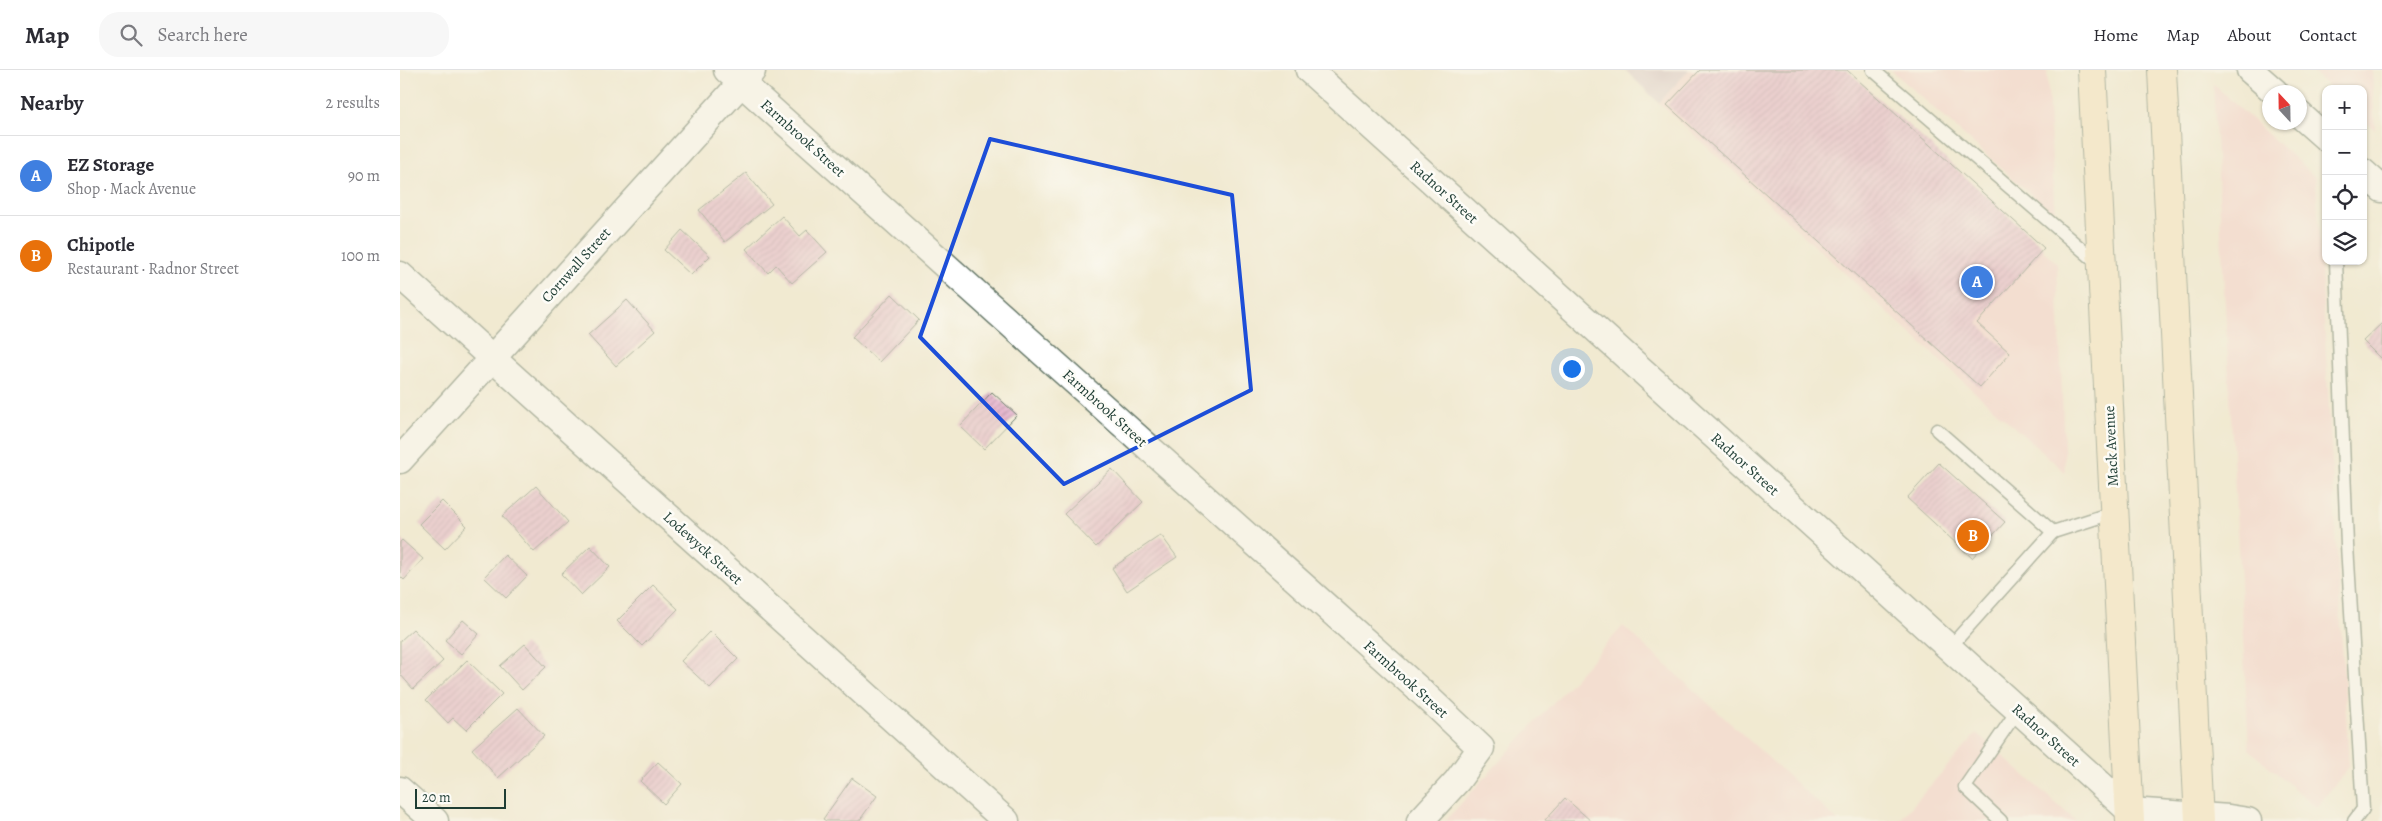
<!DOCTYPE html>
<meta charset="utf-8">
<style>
:root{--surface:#fff;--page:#f7f7f7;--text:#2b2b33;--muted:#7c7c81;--line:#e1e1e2;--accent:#c8321e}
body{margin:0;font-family:Alegreya,serif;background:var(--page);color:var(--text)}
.controls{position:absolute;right:15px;top:15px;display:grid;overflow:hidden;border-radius:10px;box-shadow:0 1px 4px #0004}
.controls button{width:45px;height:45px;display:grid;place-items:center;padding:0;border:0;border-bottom:1px solid var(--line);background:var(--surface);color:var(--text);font:25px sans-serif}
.compass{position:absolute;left:1862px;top:15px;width:45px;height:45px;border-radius:50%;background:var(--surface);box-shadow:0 1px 4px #0004;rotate:338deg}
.scale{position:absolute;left:15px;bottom:12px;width:91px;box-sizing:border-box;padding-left:5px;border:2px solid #1f3d34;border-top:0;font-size:14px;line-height:18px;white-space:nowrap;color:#1f3d34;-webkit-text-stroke:4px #fdfcf7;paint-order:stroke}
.you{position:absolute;left:1171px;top:298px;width:18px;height:18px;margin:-12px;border:4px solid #fff;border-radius:50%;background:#1a73e8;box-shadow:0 0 0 8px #1a73e833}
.badge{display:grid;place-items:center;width:32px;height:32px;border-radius:50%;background:var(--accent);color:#fff;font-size:16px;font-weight:700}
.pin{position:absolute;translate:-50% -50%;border:2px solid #fff;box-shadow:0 1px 5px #0006}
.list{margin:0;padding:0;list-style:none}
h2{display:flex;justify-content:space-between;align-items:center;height:65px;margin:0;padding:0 20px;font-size:21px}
h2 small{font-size:16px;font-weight:400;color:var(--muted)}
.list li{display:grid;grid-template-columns:32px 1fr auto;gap:15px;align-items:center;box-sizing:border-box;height:80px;padding:0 20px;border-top:1px solid var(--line)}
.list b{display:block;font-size:19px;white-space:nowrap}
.list p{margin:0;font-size:16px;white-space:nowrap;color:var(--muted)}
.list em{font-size:16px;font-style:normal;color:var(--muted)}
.icon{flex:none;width:28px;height:28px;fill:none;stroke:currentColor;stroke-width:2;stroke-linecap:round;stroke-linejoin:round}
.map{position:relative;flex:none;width:1982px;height:751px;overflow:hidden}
header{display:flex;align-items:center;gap:30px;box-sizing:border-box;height:70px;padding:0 25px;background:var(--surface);border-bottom:1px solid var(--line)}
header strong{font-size:24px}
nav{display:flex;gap:28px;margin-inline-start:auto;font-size:18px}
.search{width:350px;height:45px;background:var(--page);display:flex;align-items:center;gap:12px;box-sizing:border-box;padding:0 18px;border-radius:20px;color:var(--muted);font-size:19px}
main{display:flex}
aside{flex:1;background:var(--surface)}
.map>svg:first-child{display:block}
.built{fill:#f7d0ce}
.industrial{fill:#d2bec4}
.building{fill:url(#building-hatch)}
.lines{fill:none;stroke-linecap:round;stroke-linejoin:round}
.lane-casing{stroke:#687a6b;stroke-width:15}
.street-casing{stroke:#687a6b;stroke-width:29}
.secondary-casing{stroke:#687a6b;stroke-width:30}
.lane{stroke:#fff;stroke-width:12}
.street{stroke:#fff;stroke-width:26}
.secondary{stroke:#f9e7c3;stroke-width:28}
.marked{fill:none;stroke:#1d4ed8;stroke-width:4;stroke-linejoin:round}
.labels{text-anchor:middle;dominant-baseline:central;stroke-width:5;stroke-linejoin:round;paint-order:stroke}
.street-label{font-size:15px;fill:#1f3d34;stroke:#fdfcf7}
</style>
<header>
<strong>Map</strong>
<div class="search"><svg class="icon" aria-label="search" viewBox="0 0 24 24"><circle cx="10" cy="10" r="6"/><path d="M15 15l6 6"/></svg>Search here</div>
<nav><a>Home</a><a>Map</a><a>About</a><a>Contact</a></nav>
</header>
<main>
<aside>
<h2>Nearby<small>2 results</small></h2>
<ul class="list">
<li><span class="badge" style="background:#3f7fe0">A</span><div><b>EZ Storage</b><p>Shop · Mack Avenue</p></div><em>90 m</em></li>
<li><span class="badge" style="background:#e8710a">B</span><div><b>Chipotle</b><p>Restaurant · Radnor Street</p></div><em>100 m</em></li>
</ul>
</aside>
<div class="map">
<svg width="1982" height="751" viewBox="0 0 1982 751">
<defs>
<pattern id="building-hatch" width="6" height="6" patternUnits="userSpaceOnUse" patternTransform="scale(1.25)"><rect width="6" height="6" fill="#e4b0ca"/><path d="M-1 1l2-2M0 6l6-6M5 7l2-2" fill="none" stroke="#b890a5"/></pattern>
</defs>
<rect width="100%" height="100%" fill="#fdfcf7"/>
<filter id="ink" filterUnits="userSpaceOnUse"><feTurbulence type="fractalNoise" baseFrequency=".02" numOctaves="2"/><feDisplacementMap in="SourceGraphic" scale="10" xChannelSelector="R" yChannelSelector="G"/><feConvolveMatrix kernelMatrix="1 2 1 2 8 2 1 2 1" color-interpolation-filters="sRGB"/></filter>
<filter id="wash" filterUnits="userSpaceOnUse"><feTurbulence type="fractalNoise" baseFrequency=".0096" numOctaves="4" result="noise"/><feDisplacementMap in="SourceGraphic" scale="20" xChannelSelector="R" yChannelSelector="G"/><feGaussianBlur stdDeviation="1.12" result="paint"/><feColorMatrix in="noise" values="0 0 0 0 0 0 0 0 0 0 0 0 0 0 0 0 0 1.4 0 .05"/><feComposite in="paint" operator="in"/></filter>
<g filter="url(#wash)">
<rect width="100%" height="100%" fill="#f1ead1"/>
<!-- built -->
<g class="built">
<path d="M1289,0H1444L1657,193L1665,402L1570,318L1259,33Z"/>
<path d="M1491,0H1647L1655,146Z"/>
<path d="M1911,0H1972L1975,60L1963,49V19H1931Z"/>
<path d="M1813,14L1916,108L1949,697L1916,738L1849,679Z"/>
<path d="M1223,556L1438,751H1045Z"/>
<path d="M1577,663L1676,751H1499Z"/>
</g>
<!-- industrial -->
<path class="industrial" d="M1225,0H1289L1259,33Z"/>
<g id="blocks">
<!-- building -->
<g class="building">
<path d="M1300,0H1447L1644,178L1577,253L1610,283L1580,317L1267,35Z"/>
<path d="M346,103L372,134L325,172L299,140Z"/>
<path d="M382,146L400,166L407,160L427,182L392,213L376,195L368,203L346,179Z"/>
<path d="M282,160L310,186L291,205L264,180Z"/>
<path d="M492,224L519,250L479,292L452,267Z"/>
<path d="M227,230L255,261L216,296L188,265Z"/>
<path d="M1982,253V290L1963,271Z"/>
<path d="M592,322L617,345L584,379L560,356Z"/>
<path d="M1539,393L1605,452L1572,488L1507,428Z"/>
<path d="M712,399L743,432L696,477L664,444Z"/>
<path d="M136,416L168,452L134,482L102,446Z"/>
<path d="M42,431L67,456L45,479L19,454Z"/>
<path d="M761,465L777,487L727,521L712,498Z"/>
<path d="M2,470L23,489L4,510L0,506V472Z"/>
<path d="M190,476L210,497L181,525L161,504Z"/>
<path d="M105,485L127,506L106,528L84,507Z"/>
<path d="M253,515L278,539L242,576L217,551Z"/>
<path d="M63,550L79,564L61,584L45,570Z"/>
<path d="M13,559L43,591L13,619L0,604V571Z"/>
<path d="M310,561L338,589L310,618L281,591Z"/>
<path d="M125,574L146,597L122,620L100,596Z"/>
<path d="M67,590L102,624L66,660L53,648L48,653L26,630Z"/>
<path d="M118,638L144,666L98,708L72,679Z"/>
<path d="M258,692L282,714L264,734L240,711Z"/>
<path d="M452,708L477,726L459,751H426L423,749Z"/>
<path d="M1165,728L1191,751H1144Z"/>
</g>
</g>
</g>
<g filter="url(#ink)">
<use href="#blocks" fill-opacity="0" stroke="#687a6b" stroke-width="1"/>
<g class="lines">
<!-- lane casing -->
<g class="lane-casing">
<g id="lane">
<path d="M1473,0L1700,195"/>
<path d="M1936,191L1947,475L1963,739L1954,751"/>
<path d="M1537,360L1653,462L1715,442"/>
<path d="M1549,578L1653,462"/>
<path d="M1601,751L1565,717L1618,640"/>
</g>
</g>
<!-- street casing -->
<g class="street-casing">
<g id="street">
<path d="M327,0L1025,625L1081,678L1057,711L1020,751"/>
<path d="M909,0L1730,741L1829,748L1848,751"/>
<path d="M1850,0L1875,22"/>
<path d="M1900,45L1926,68"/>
<path d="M1963,102L1982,119"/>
<path d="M0,205L606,751"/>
<path d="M0,390L352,1"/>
<path d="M0,720L35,751"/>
</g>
</g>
<!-- secondary casing -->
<g class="secondary-casing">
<g id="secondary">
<path d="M1692,0L1730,751"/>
<path d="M1762,0L1799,751"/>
</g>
</g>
<!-- lane -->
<use href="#lane" class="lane"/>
<!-- street -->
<use href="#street" class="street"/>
<!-- secondary -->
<use href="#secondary" class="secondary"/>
</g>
</g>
<!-- marked area -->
<path d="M0 0H1982V751H0ZM590,69L832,125L851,320L664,414L520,267Z" fill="#f1ead1" fill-opacity=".55" fill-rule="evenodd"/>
<path class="marked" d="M590,69L832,125L851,320L664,414L520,267Z"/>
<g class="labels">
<!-- street labels -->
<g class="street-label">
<text transform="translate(403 68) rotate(42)">Farmbrook Street</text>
<text transform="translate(1044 122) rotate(42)">Radnor Street</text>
<text transform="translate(176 195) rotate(-48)">Cornwall Street</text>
<text transform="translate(705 338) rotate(42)">Farmbrook Street</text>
<text transform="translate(1711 376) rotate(-93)">Mack Avenue</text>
<text transform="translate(1345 394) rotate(42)">Radnor Street</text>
<text transform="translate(303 478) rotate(42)">Lodewyck Street</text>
<text transform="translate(1006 609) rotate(42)">Farmbrook Street</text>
<text transform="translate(1646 665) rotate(42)">Radnor Street</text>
</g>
</g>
</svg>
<div class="controls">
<button>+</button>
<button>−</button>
<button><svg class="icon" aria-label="locate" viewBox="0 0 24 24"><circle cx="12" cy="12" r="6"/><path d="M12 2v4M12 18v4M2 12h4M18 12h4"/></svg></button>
<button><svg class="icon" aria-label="layers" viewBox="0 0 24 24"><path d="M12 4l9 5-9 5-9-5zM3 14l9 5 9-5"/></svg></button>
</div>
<svg class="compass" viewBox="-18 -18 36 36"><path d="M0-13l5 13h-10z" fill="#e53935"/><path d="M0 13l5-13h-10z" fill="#7c7c81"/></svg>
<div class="scale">20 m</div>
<div class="you"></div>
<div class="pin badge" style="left:1577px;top:212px;background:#3f7fe0">A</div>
<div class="pin badge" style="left:1573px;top:466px;background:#e8710a">B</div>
</div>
</main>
